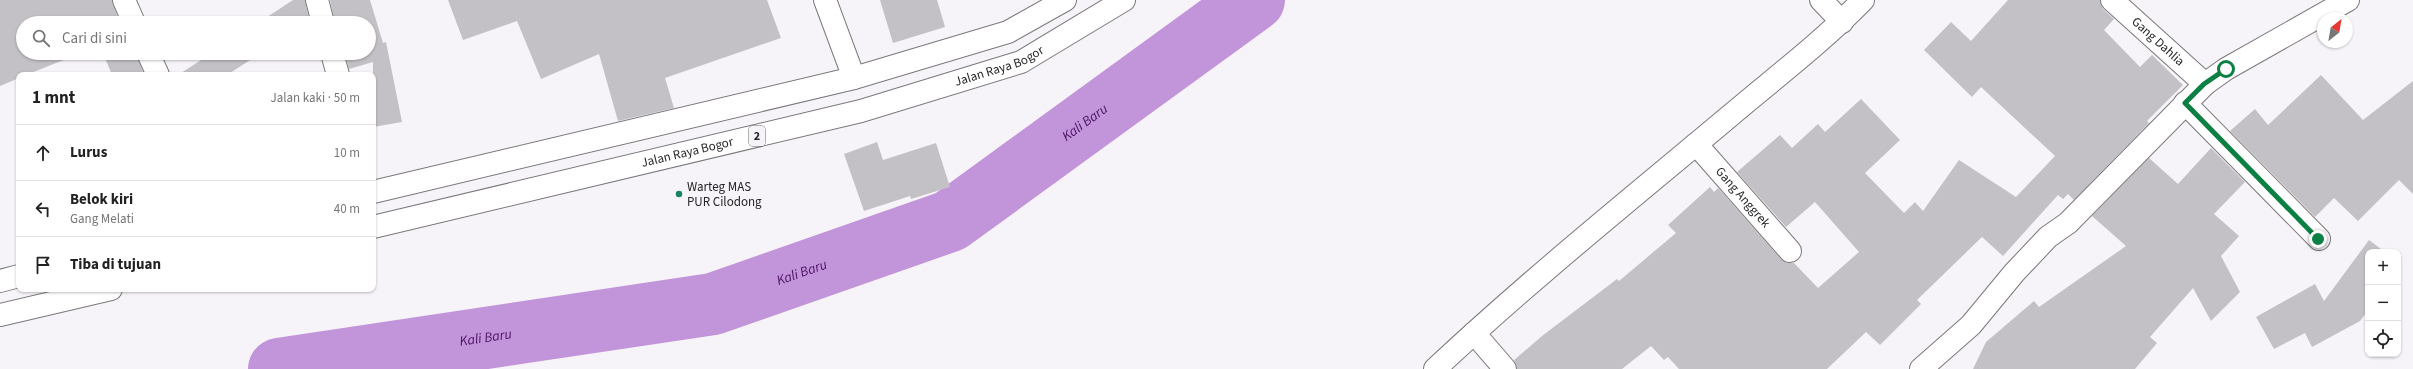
<!DOCTYPE html>
<html lang="id">
<meta charset="utf-8">
<style>
:root{--surface:#fff;--page:#f2f2f2;--text:#222;--muted:#767676;--line:#e0e0e0}
body{margin:0;font-family:"Source Sans 3",sans-serif;background:var(--page);color:var(--text)}
.controls{position:absolute;right:12px;bottom:12px;display:grid;overflow:hidden;border-radius:8px;box-shadow:0 1px 3px #0004}
.controls button{width:36px;height:36px;display:grid;place-items:center;padding:0;border:0;border-bottom:1px solid var(--line);background:var(--surface);color:var(--text);font:20px sans-serif}
.compass{position:absolute;left:2317px;top:12px;width:36px;height:36px;border-radius:50%;background:var(--surface);box-shadow:0 1px 3px #0004;rotate:31deg}
.stop{position:absolute;width:12px;height:12px;margin:-9px;border:3px solid #0b8043;border-radius:50%;background:#fff}
.stop.end{background:#0b8043;border-color:#fff;box-shadow:0 1px 4px #0008}
.list{margin:0;padding:0;list-style:none}
h2{display:flex;justify-content:space-between;align-items:center;height:52px;margin:0;padding:0 16px;font-size:17px}
h2 small{font-size:13px;font-weight:400;color:var(--muted)}
.list li{display:grid;grid-template-columns:26px 1fr auto;gap:12px;align-items:center;box-sizing:border-box;height:56px;padding:0 16px;border-top:1px solid var(--line)}
.list b{display:block;font-size:15px;white-space:nowrap}
.list p{margin:0;font-size:13px;white-space:nowrap;color:var(--muted)}
.list em{font-size:13px;font-style:normal;color:var(--muted)}
.icon{flex:none;width:22px;height:22px;fill:none;stroke:currentColor;stroke-width:2;stroke-linecap:round;stroke-linejoin:round}
.map{position:relative;flex:none;width:2413px;height:369px;overflow:hidden}
.search{position:absolute;background:var(--surface);box-shadow:0 1px 3px #0004;left:16px;top:16px;width:360px;height:44px;display:flex;align-items:center;gap:10px;box-sizing:border-box;padding:0 14px;border-radius:22px;color:var(--muted);font-size:15px}
.panel{position:absolute;background:var(--surface);box-shadow:0 1px 3px #0004;left:16px;top:72px;width:360px;height:220px;border-radius:8px}
.map>svg:first-child{display:block}
.lines{fill:none;stroke-linecap:round;stroke-linejoin:round}
.river{stroke:#c294da;stroke-width:62}
.building{fill:#c3c1c5}
.street-casing{stroke:#7b787c;stroke-width:24}
.highway-casing{stroke:#7b787c;stroke-width:24}
.street{stroke:#fff;stroke-width:22}
.highway{stroke:#fff;stroke-width:22}
.route{stroke:#0b8043;stroke-width:5}
.poi-dot{fill:#1a825e;stroke:#f7f4f9;stroke-width:1.5}
.labels{text-anchor:middle;dominant-baseline:central;stroke-width:4;stroke-linejoin:round;paint-order:stroke}
.shield{fill:#f7f4f9;stroke:#656365;stroke-width:1}
.shield-label{font-size:12px;font-weight:bold;fill:#262526}
.street-label{font-size:13px;fill:#262526;stroke:#f7f4f9}
.poi-label{font-size:13px;fill:#262526;stroke:#f7f4f9;text-anchor:start}
.water-label{font-size:14px;font-style:italic;fill:#4d1165;stroke:#f7f4f9}
</style>
<div class="map">
<svg width="2413" height="369" viewBox="0 0 2413 369">
<rect width="100%" height="100%" fill="#f7f4f9"/>
<g class="lines">
<!-- river -->
<path class="river" id="s1" d="M279,369L713,304L950,221L1254,0"/>
</g>
<!-- building -->
<g class="building">
<path d="M0,0H112L120,23H23V53H81L26,75H19V78L0,86Z"/>
<path d="M293,0H305L310,23H258Z"/>
<path d="M330,0H370L383,43L386,42L402,122L373,127V62L349,69L345,53H369V23H335Z"/>
<path d="M448,0H767L781,38L665,78L674,108L618,121L599,54L541,79L517,21L463,40Z"/>
<path d="M880,0H937L945,27L893,43Z"/>
<path d="M2008,0H2100L2103,9L2114,19L2104,30L2140,67L2152,55L2183,85L2147,121L2149,123L2074,200L2068,194L2063,199L2058,195L2003,256L1982,237L1917,300L1921,304L1880,345L1866,332L1827,369H1679L1668,357L1664,360L1651,346L1622,369H1517L1514,360L1542,336L1617,279L1619,281L1676,233L1668,225L1710,187L1714,192L1718,188L1781,259L1786,263H1794L1818,288L1859,252L1815,202L1786,227L1737,172L1780,135L1792,148L1818,124L1825,132L1861,99L1900,140L1865,173L1904,213L1915,202L1923,211L1959,160L2016,197L2055,156L1981,87L1972,97L1924,50L1951,22L1971,41Z"/>
<path d="M103,53H136L144,75H112Z"/>
<path d="M212,53H261L227,75H178Z"/>
<path d="M2321,75L2363,120L2413,81V194L2399,180L2358,221L2334,198L2315,217L2230,131L2255,109L2268,125Z"/>
<path d="M877,142L883,160L936,143L950,187L911,199L910,196L864,211L844,154Z"/>
<path d="M2211,148L2245,182L2214,214L2239,236L2221,256L2240,292L2211,321L2193,288L2150,337L2157,343L2135,369H1973L1986,342L2034,301L2039,307L2126,246L2092,216L2149,158L2178,184Z"/>
<path d="M2369,240L2385,252H2368V310L2360,321L2312,347L2305,333L2274,349L2256,317L2315,284L2324,301Z"/>
</g>
<g class="lines">
<!-- street casing -->
<g class="street-casing">
<g id="street">
<path d="M124,0L134,23"/>
<path d="M317,0L323,23"/>
<path d="M825,0L854,78"/>
<path d="M1821,0L1842,22"/>
<path id="s2" d="M2112,0L2205,84"/>
<path d="M148,53L158,75"/>
<path d="M332,53L338,75"/>
<path d="M2185,103L2319,239"/>
<path id="s3" d="M1696,144L1790,251"/>
<path d="M1474,333L1505,369"/>
<path d="M1435,369C1530,280 1632,198 1731,115C1776,77 1822,42 1863,0"/>
<path d="M1921,369L1971,325L2014,273L2048,237L2068,223L2205,84L2226,69L2348,0"/>
</g>
</g>
<!-- highway casing -->
<g class="highway-casing">
<g id="highway">
<path d="M373,192L854,78L1008,32L1065,0"/>
<path id="s4" d="M373,227L861,111L1021,62L1124,0"/>
<path d="M0,281L19,276"/>
<path d="M0,315L111,289"/>
</g>
</g>
<!-- street -->
<use href="#street" class="street"/>
<!-- highway -->
<use href="#highway" class="highway"/>
</g>
<g class="lines">
<!-- route -->
<path class="route" d="M2226,69L2204,84L2185,103L2318,239"/>
</g>
<!-- markers -->
<circle class="poi-dot" cx="679" cy="194" r="4"/>
<g class="labels">
<!-- shield labels -->
<rect class="shield" x="749" y="126" width="16" height="20" rx="3"/>
<g class="shield-label">
<text x="757" y="136">2</text>
</g>
<!-- street labels -->
<g class="street-label">
<text stroke="none"><textPath href="#s2" startOffset="62">Gang Dahlia</textPath></text>
<text stroke="none"><textPath href="#s4" startOffset="647">Jalan Raya Bogor</textPath></text>
<text stroke="none"><textPath href="#s4" startOffset="323">Jalan Raya Bogor</textPath></text>
<text stroke="none"><textPath href="#s3" startOffset="71">Gang Anggrek</textPath></text>
</g>
<!-- poi labels -->
<g class="poi-label">
<text x="687" y="187">Warteg MAS<tspan x="687" dy="15">PUR Cilodong</tspan></text>
</g>
<!-- water labels -->
<g class="water-label">
<text stroke="none"><textPath href="#s1" startOffset="857">Kali Baru</textPath></text>
<text stroke="none"><textPath href="#s1" startOffset="533">Kali Baru</textPath></text>
<text stroke="none"><textPath href="#s1" startOffset="209">Kali Baru</textPath></text>
</g>
</g>
</svg>
<div class="controls">
<button>+</button>
<button>−</button>
<button><svg class="icon" aria-label="locate" viewBox="0 0 24 24"><circle cx="12" cy="12" r="6"/><path d="M12 2v4M12 18v4M2 12h4M18 12h4"/></svg></button>
</div>
<svg class="compass" viewBox="-18 -18 36 36"><path d="M0-13l5 13h-10z" fill="#e53935"/><path d="M0 13l5-13h-10z" fill="#767676"/></svg>
<div class="stop" style="left:2226px;top:69px"></div>
<div class="stop end" style="left:2318px;top:239px"></div>
<div class="search"><svg class="icon" aria-label="search" viewBox="0 0 24 24"><circle cx="10" cy="10" r="6"/><path d="M15 15l6 6"/></svg>Cari di sini</div>
<section class="panel">
<h2>1 mnt<small>Jalan kaki · 50 m</small></h2>
<ul class="list">
<li><svg class="icon" aria-label="ahead" viewBox="0 0 24 24"><path d="M12 20V5M6 11l6-6 6 6"/></svg><div><b>Lurus</b></div><em>10 m</em></li>
<li><svg class="icon" aria-label="left" viewBox="0 0 24 24"><path d="M17 20v-9H6M10 6l-5 5 5 5"/></svg><div><b>Belok kiri</b><p>Gang Melati</p></div><em>40 m</em></li>
<li><svg class="icon" aria-label="arrive" viewBox="0 0 24 24"><path d="M6 21V4h12l-3 4 3 4H6"/></svg><div><b>Tiba di tujuan</b></div></li>
</ul>
</section>
</div>
